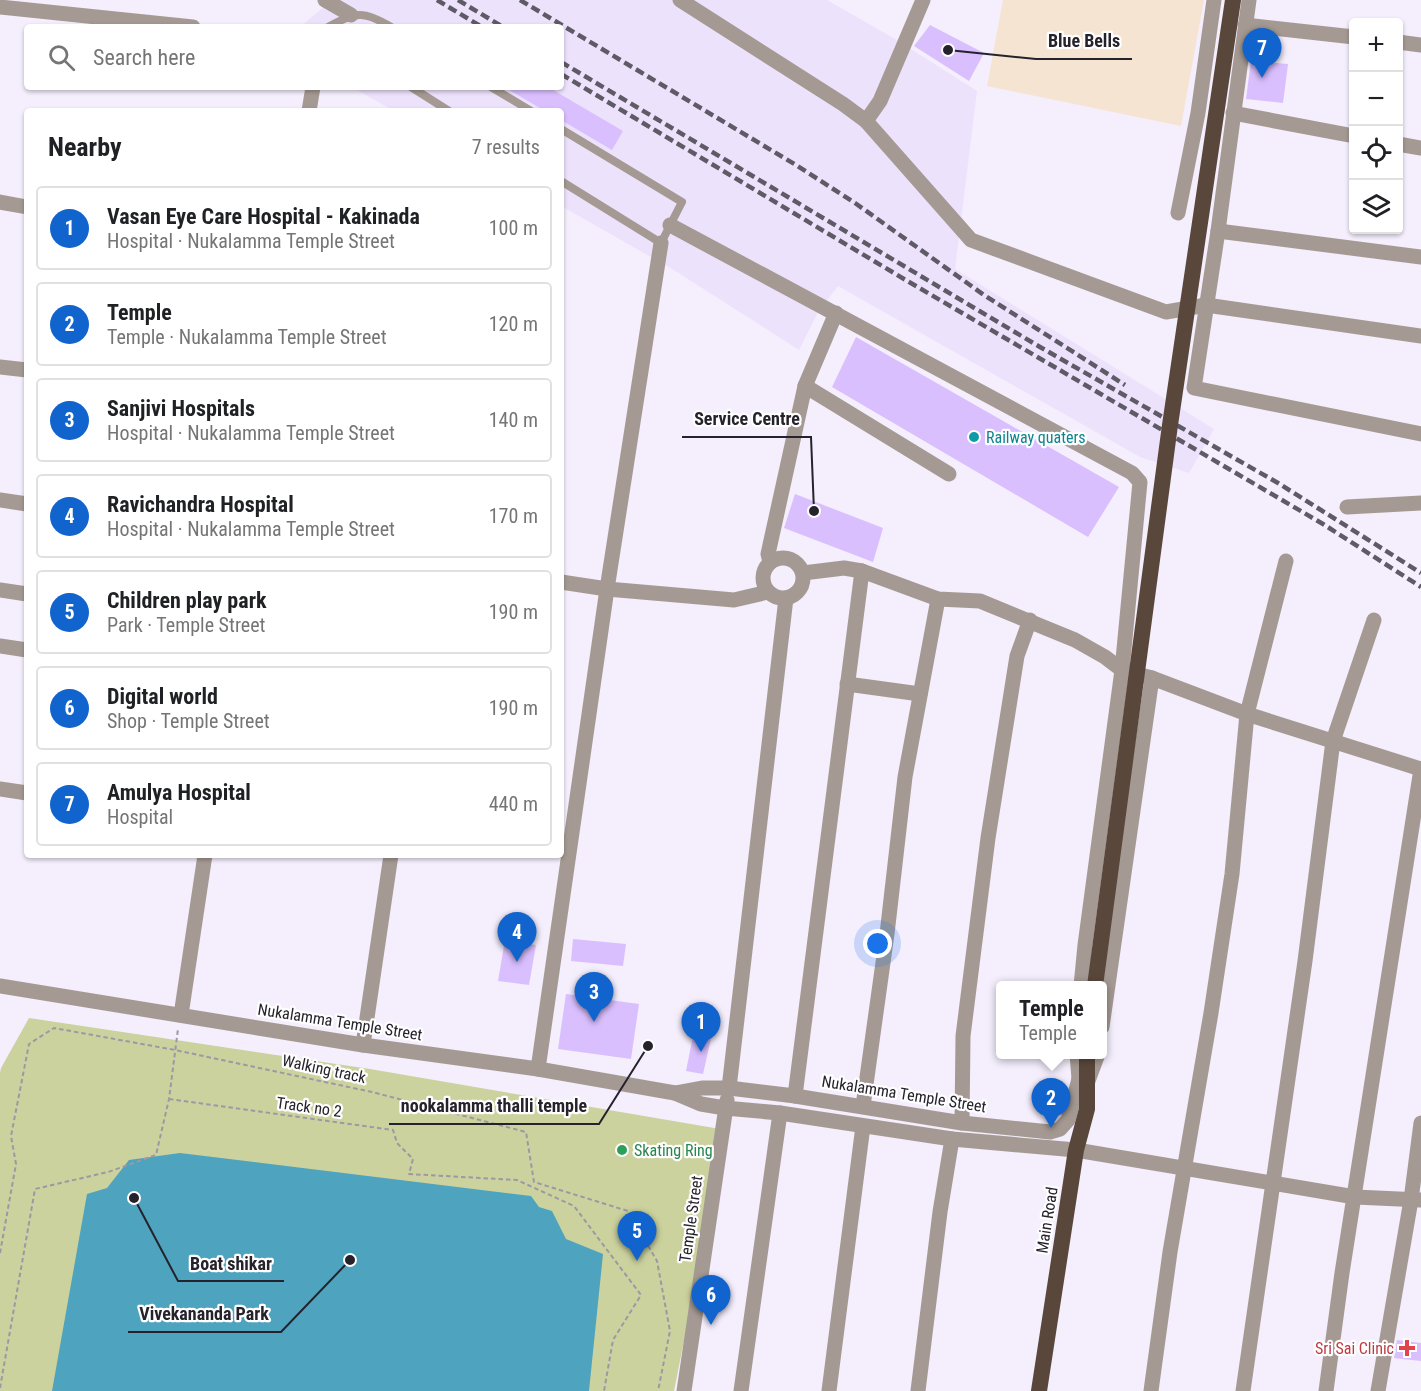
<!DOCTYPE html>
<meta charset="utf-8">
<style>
:root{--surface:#fff;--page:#f6f6f6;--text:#202124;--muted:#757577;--line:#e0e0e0;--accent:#1163cd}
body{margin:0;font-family:"Roboto Condensed",sans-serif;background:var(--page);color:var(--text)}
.controls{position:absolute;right:18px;top:18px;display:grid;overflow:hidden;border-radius:6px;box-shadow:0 2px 4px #0004}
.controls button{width:54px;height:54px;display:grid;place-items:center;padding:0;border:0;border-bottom:2px solid var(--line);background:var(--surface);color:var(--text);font:30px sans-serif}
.you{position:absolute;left:878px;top:944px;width:21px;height:21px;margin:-15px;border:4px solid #fff;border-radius:50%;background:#1a73e8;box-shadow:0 0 0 9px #1a73e833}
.badge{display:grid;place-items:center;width:39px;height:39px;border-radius:50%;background:var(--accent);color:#fff;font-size:20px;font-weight:700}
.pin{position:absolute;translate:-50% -50px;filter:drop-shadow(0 2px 3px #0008)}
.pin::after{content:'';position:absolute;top:32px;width:21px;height:18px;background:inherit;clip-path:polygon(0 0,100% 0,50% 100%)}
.popup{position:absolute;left:996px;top:981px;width:111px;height:78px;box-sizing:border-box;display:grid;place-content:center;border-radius:6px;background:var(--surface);filter:drop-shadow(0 2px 4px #0005);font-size:20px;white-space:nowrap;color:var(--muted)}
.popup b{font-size:22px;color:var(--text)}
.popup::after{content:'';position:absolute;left:50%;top:100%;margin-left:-12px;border:12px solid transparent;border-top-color:var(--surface)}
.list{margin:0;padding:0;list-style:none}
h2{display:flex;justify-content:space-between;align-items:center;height:78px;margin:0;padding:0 24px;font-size:26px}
h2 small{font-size:20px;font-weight:400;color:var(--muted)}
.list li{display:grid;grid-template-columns:39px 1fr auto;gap:18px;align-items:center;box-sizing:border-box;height:84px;margin:0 12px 12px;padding:0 12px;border:2px solid var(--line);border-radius:6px}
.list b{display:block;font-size:22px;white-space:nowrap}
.list p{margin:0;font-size:20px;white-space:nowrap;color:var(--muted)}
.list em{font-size:20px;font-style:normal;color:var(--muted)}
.icon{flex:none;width:33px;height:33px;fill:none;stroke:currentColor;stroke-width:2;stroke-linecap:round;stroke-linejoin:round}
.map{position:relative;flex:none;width:1421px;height:1391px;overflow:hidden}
.search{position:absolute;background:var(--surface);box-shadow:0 2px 4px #0004;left:24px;top:24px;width:540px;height:66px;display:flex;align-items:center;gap:15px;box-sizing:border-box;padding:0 21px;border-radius:6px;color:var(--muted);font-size:22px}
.panel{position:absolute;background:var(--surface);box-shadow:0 2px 4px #0004;left:24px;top:108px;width:540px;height:750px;border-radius:6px}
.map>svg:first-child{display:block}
.built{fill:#ede2fc}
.education{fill:#f6e4d3}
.green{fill:#ccd29e}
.water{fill:#4ea3be}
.building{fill:#dabfff}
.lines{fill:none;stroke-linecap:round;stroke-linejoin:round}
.path{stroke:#9d98a4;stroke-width:2;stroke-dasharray:4.5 3;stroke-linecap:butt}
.service{stroke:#a59a93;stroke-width:8}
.minor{stroke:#a59a93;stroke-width:15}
.tertiary{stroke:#a59a93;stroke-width:15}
.trunk{stroke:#5a473b;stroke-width:16}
.rail{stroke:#5f5b66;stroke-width:4.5;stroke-dasharray:9 4.5;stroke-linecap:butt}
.trunk-bridge{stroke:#5a473b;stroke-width:16}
.culture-dot{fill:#0f9aa8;stroke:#fefefe;stroke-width:2}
.leisure-dot{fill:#2e9e5b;stroke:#fefefe;stroke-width:2}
.health-dot{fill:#e0444e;stroke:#fefefe;stroke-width:2}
.labels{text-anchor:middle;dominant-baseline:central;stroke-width:4.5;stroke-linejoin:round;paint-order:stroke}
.culture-label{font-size:16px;fill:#0d838f;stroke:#fefefe;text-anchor:start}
.street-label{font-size:16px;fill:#25222b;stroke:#fefefe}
.leisure-label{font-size:16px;fill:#27864d;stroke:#fefefe;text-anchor:start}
.health-label{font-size:16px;fill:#be3a42;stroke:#fefefe;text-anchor:end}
.leader{fill:none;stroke:#25222b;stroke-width:2}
.callout-dot{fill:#25222b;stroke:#fefefe;stroke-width:2}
.callout-label{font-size:18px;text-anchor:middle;font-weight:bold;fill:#25222b;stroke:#fefefe;stroke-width:4.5;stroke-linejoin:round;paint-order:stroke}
</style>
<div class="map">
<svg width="1421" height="1391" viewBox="0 0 1421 1391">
<rect width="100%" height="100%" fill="#f4eefd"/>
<!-- built -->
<path class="built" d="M332,0H827L895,39L977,91L955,269L1214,429L1189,473L1140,457L838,286L818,312L799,350L674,270L561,206V111H394L352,87H561V27H300Z"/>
<!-- education -->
<path class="education" d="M1003,0H1204L1181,126L987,86Z"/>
<!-- green -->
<path class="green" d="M29,1018L370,1069L726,1130L674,1391H0V1073L1,1068Z"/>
<!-- water -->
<path class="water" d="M180,1153L531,1196L539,1207L552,1211L566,1239L603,1254L589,1391H52L87,1194L107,1188L129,1160Z"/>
<!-- building -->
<g class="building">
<path d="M930,25L984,53L969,81L914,46Z"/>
<path d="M1251,61L1288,64L1283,103L1246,99Z"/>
<path d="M504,87H548L623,131L612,150L561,120V111H545Z"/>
<path d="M856,337L1119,487L1088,537L832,387Z"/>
<path d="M795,494L883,528L873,562L784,528Z"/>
<path d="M573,939L626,944L623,966L571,961Z"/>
<path d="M505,940L536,945L529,985L498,981Z"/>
<path d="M566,994L639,1004L631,1059L558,1049Z"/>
<path d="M694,1031L712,1034L703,1074L686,1071Z"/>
<path d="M1397,1340L1421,1343V1361L1394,1358Z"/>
</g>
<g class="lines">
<!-- path -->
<g class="path">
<path d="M169,1099L393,1130L397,1143L413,1159L409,1174L517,1180L574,1206L641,1295L613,1340L604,1391"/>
<path d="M0,1253L16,1164L11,1136L29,1044L54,1028L175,1050L372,1092L526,1132L534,1182L628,1211L657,1261L670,1331L658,1391"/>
<path d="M0,1388L35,1189L108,1172L156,1155L169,1099L178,1029"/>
</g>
<!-- service -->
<g class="service">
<path d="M328,27C356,12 363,10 391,27"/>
<path d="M411,87L449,111"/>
<path d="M491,87L531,111"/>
<path d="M561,129L682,202L661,243L561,181"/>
</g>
<!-- minor -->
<g class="minor">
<path d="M325,0L351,15"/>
<path d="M680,0L843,104L866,121L971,240L1166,312L1206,305L1421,336"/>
<path d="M1249,0L1218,231L1194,388L1421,434"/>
<path d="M1245,25L1354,37"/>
<path d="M1398,42L1421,45"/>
<path d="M1233,113L1354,136"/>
<path d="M866,121L880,101L923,0"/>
<path d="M1398,144L1421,148"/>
<path d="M0,202L27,207"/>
<path d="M1178,213L1198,113L1214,0"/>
<path d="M670,225L1132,473L1140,482L1122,670L1085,945L1081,986"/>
<path d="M1218,231L1421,257"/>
<path d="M0,367L27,370"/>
<path d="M805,386L949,474"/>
<path d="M0,500L27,504"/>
<path d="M1347,507L1421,503"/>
<circle cx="783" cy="578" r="20"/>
<path d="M770,562L768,554L805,386L836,313"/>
<path d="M803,573L844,568L862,571L938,599L980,601L1075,640L1105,657L1122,670L1152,678L1247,714L1421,769"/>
<path d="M561,582L607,589L734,600L768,592"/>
<path d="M0,590L27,594"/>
<path d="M0,646L27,650"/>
<path d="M847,684L920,694"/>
<path d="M0,789L27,793"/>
<path d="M1102,1027L1152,678"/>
<path d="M363,1045L391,855"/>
<path d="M1077,1054L1079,1079"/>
<path d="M538,1069L607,589L661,243"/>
<path d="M1088,1081L1098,1054"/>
<path d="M729,1088L786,598"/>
<path d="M795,1096L862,571"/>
<path d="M863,1106L887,934L905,777L938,599"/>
<path d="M962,1123L963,1036L988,838L1017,656L1030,620"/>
<path d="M741,1391L780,1113"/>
<path d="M829,1391L863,1126"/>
<path d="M918,1391L940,1212L952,1139"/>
<path d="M1151,1391L1170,1252L1211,1013L1232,874L1247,714L1286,561"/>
<path d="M1243,1391L1305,961L1333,741L1374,620"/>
<path d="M1326,1391L1342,1273L1421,769"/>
<path d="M1378,1391L1411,1200L1421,1123"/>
</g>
<!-- tertiary -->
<g class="tertiary">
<path d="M0,7L193,27"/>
<path d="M309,111L313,87"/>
<path d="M0,986L363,1045L538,1069L675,1093L701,1104L725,1108L780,1113L952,1139L1076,1150L1355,1197L1421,1200"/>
<path d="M181,1015L205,855"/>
<path d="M675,1093L702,1088H729L795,1096L962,1123L1050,1132L1060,1129L1068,1120L1079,1079L1086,1067"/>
<path d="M684,1391L727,1100"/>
</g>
<!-- trunk -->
<path class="trunk" d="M1039,1391L1076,1150L1087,1109V1054"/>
<!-- rail -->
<g class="rail">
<path d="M437,0L482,27"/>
<path d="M458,0L503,27"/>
<path d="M520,0L796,165L855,203L984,295L1125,385"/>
<path d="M561,62L1040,347L1278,483L1421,573"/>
<path d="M561,74L904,279L1323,524L1421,587"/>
</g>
<!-- trunk-bridge -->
<path class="trunk-bridge" d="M1095,986L1170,425L1233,0"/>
</g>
<!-- markers -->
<circle class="culture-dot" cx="974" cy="437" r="6"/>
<circle class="leisure-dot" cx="622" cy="1150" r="6"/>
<path class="health-dot" d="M1404 1339h6v6h6v6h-6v6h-6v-6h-6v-6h6z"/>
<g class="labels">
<!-- culture labels -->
<g class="culture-label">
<text x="986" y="437">Railway quaters</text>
</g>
<!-- street labels -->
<g class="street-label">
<text transform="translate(340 1022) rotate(9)">Nukalamma Temple Street</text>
<text transform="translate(324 1069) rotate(12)">Walking track</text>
<text transform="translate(904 1094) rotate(9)">Nukalamma Temple Street</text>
<text transform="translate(309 1107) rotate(8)">Track no 2</text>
<text transform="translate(691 1219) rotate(-82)">Temple Street</text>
<text transform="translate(1047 1220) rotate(-81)">Main Road</text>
</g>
<!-- leisure labels -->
<g class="leisure-label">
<text x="634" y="1150">Skating Ring</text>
</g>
<!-- health labels -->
<g class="health-label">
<text x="1394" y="1348">Sri Sai Clinic</text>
</g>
</g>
<!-- callouts -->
<path class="leader" d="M948 50L1036 59H1132M814 511L811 437H682M648 1046L599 1124H389M134 1198L178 1281H284M350 1260L281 1332H128"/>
<g class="callout-dot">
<circle cx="948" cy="50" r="6"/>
<circle cx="814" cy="511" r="6"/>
<circle cx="648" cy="1046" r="6"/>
<circle cx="134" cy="1198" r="6"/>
<circle cx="350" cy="1260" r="6"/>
</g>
<g class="callout-label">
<text x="1084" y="47">Blue Bells</text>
<text x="747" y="425">Service Centre</text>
<text x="494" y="1112">nookalamma thalli temple</text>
<text x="231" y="1270">Boat shikar</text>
<text x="204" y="1320">Vivekananda Park</text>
</g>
</svg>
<div class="controls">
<button>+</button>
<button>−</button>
<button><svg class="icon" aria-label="locate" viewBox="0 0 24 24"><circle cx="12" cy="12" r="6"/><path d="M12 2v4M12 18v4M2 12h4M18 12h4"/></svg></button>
<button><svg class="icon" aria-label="layers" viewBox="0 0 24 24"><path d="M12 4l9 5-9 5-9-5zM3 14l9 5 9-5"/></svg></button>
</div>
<div class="you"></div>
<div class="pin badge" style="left:701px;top:1052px">1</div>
<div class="pin badge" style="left:1051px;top:1128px">2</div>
<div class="popup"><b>Temple</b>Temple</div>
<div class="pin badge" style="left:594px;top:1022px">3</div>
<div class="pin badge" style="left:517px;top:962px">4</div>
<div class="pin badge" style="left:637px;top:1261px">5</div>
<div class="pin badge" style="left:711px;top:1325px">6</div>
<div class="pin badge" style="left:1262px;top:78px">7</div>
<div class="search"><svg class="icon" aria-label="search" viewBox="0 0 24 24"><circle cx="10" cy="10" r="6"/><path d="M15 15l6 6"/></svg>Search here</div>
<section class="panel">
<h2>Nearby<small>7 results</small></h2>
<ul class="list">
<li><span class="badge">1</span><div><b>Vasan Eye Care Hospital - Kakinada</b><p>Hospital · Nukalamma Temple Street</p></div><em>100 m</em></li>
<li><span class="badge">2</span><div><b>Temple</b><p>Temple · Nukalamma Temple Street</p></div><em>120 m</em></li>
<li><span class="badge">3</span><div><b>Sanjivi Hospitals</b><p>Hospital · Nukalamma Temple Street</p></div><em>140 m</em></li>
<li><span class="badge">4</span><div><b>Ravichandra Hospital</b><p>Hospital · Nukalamma Temple Street</p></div><em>170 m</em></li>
<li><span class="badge">5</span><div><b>Children play park</b><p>Park · Temple Street</p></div><em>190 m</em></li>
<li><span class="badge">6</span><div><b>Digital world</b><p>Shop · Temple Street</p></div><em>190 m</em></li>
<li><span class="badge">7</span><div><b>Amulya Hospital</b><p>Hospital</p></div><em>440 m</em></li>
</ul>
</section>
</div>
